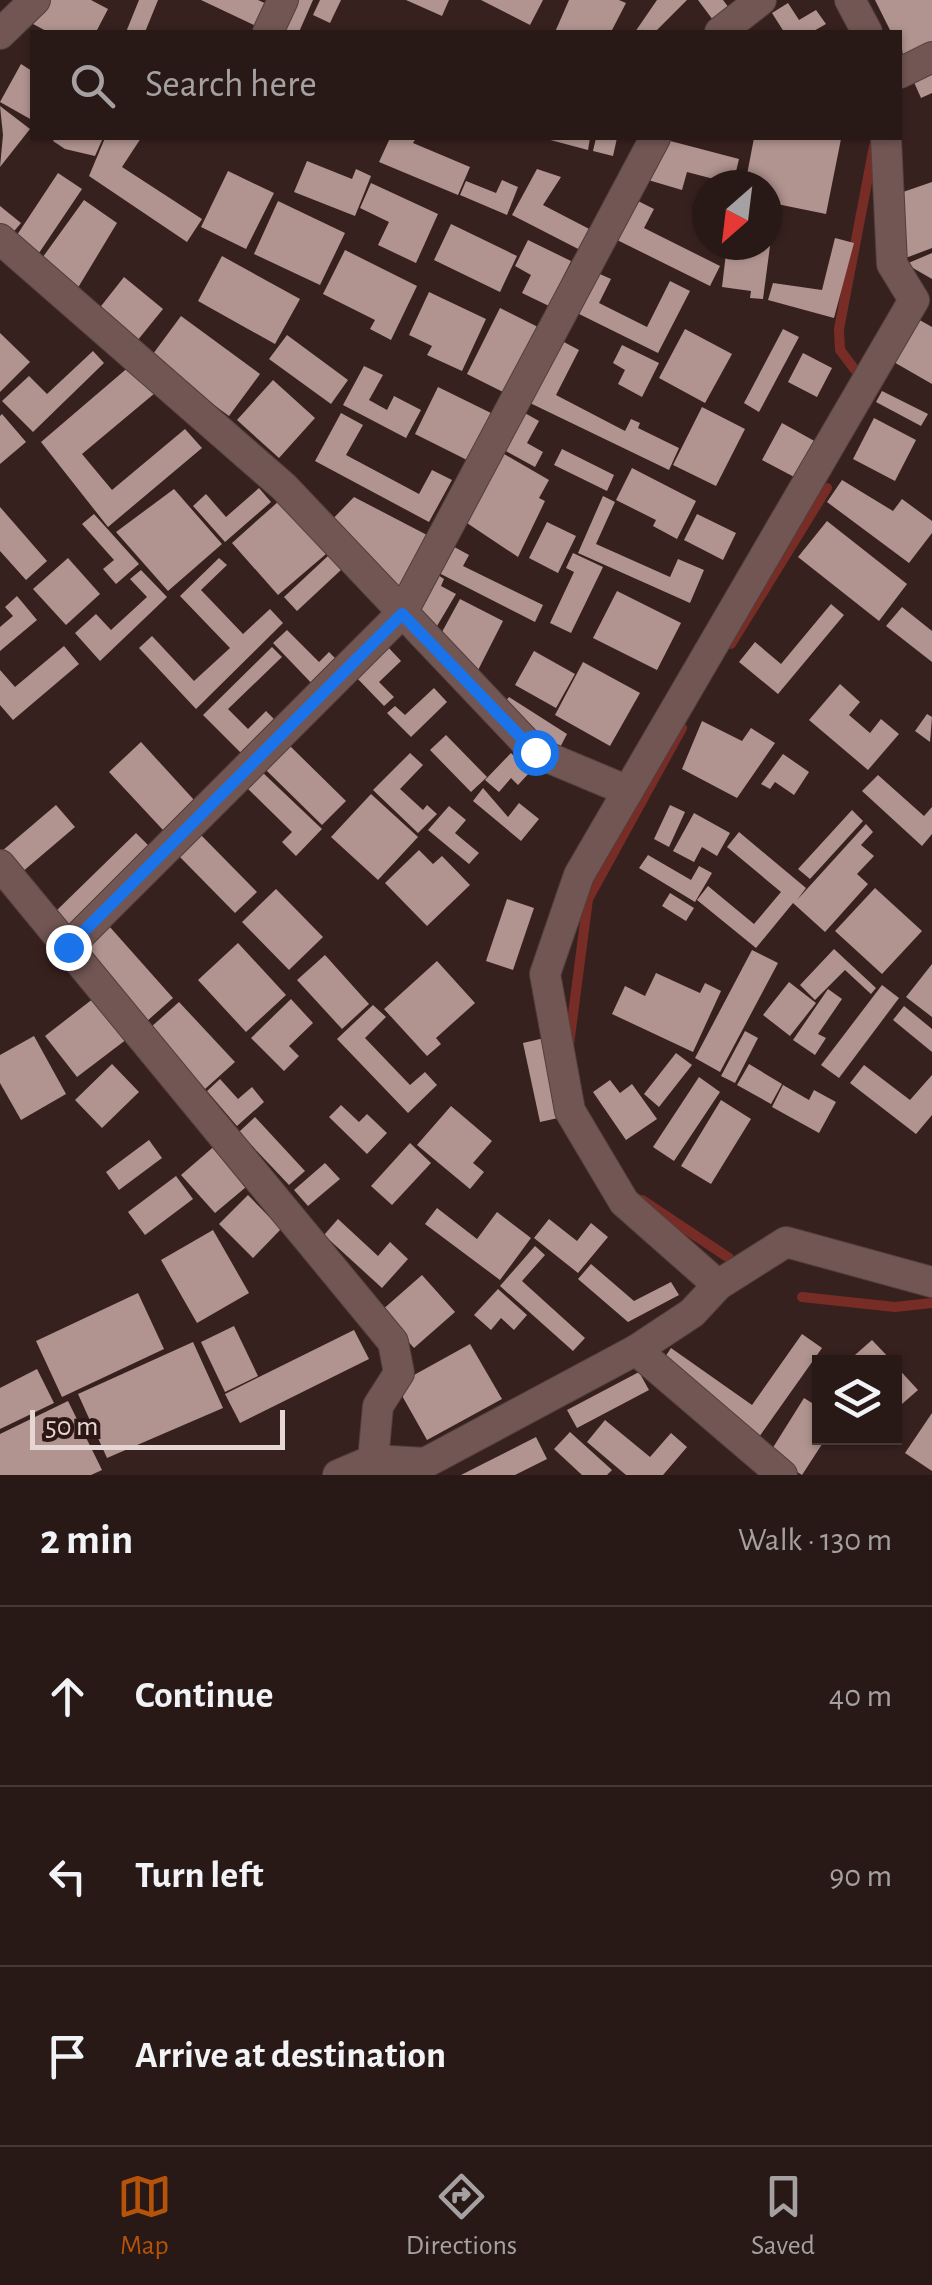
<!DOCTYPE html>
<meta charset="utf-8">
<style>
:root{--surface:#291916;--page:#352623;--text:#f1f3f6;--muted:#a5a0a1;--line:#453835;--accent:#b45309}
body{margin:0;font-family:"Alegreya Sans",sans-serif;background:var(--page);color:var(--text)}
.controls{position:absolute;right:30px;bottom:30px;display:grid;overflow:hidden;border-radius:0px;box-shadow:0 2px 8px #0004}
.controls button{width:90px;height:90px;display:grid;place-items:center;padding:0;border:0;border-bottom:2px solid var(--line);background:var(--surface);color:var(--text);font:50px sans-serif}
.compass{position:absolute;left:692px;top:170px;width:90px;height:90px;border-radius:50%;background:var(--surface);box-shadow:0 2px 8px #0004;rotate:208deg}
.scale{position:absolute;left:30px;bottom:25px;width:255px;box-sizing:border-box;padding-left:10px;border:5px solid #e6d6d4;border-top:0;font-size:28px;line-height:35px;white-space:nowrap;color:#e6d6d4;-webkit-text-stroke:8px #2d1715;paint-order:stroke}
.stop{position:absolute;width:30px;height:30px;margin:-22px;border:8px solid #1a73e8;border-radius:50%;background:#fff}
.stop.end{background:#1a73e8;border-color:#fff;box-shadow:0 2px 10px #0008}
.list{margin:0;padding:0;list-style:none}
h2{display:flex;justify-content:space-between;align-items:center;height:130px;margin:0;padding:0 40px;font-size:42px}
h2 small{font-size:32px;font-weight:400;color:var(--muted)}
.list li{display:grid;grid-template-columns:65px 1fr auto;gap:30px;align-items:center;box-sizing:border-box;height:180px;padding:0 40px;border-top:2px solid var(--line)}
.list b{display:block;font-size:38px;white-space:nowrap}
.list em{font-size:32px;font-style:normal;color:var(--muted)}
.icon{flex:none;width:55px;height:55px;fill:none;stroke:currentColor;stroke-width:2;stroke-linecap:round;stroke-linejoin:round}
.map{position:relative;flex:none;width:932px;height:1475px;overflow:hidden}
.search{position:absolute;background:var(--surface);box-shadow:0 2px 8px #0004;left:30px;right:30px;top:30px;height:110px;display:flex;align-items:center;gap:25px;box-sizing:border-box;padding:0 35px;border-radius:0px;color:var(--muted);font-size:38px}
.sheet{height:670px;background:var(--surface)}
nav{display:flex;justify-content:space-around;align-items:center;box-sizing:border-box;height:140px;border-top:2px solid var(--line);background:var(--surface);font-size:28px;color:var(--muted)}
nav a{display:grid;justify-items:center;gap:5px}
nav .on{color:var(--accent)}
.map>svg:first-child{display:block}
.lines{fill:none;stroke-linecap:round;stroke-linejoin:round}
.stream{stroke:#782c26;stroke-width:10}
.building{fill:#b19490}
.minor-casing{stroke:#523f3d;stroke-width:32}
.minor{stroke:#715653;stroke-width:30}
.route{stroke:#1a73e8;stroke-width:12}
</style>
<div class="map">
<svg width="932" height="1475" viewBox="0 0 932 1475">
<rect width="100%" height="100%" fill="#37211e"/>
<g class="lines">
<!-- stream -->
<g class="stream">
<path d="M862,379L840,350L839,329L874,146"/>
<path d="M731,644L827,488"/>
<path d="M569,1045L588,899L682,728"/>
<path d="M642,1200L729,1258"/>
<path d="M802,1297L895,1307L932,1303"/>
</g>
</g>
<!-- building -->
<g class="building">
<path d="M41,0H91L108,9L96,32H48L20,17Z"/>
<path d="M139,0H158L145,32H126Z"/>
<path d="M201,0H258L269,5L258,27Z"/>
<path d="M292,0H313L299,32H277Z"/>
<path d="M320,0H341L330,23L313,15Z"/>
<path d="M406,0H449L442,16Z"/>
<path d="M481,0H543L530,25Z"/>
<path d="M569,0H619L626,3L611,32H555Z"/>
<path d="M657,0H687L655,32H635Z"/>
<path d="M698,0H723L729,8L713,20Z"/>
<path d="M875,0H932V43L903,57L900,32H891Z"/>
<path d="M788,3L799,20L816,10L826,24L812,32H784L772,13Z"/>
<path d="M21,64L32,71V120L0,102Z"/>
<path d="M932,71V93L921,98L913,80Z"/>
<path d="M0,106L30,129L0,167L3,135Z"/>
<path d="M55,138H103L95,156L65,149L53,141Z"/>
<path d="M105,138H141L122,167L202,219L187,242L89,176Z"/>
<path d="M390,138H416L413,143L470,167L458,195L379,162Z"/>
<path d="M543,138H590L588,150Z"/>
<path d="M596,138H617L613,156L593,151Z"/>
<path d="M659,138L739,159L733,184L687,172L682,190L638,177Z"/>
<path d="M754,138L841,139L826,214L767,202V185H745Z"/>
<path d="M307,161L352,179L356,169L371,176L355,216L294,192Z"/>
<path d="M537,169L561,177L543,205L597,233L586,253L512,215Z"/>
<path d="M228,171L274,193L246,249L201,227Z"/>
<path d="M58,173L82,189L37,256L13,241Z"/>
<path d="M502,180L518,187L507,215L460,195L466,181L496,193Z"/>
<path d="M932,182V248L903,259V192Z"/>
<path d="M371,183L438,214L416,263L378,245L389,222L360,208Z"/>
<path d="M628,196L654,209L644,228L720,266L710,286L609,236Z"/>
<path d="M84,200L117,223L76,291L40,261Z"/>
<path d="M278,201L345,233L320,285L254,254Z"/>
<path d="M0,206L21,223L10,236L0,228Z"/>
<path d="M451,224L517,256L500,292L434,260Z"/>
<path d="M767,230L772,231L763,299L750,298L751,291L722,287L727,245H767Z"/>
<path d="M835,238L854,243L834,318L768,300L773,283L822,290Z"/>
<path d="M528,240L571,261L549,306L522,293L531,275L515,266Z"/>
<path d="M345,250L417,286L391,340L370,329L375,320L323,294Z"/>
<path d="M932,253V279L906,264Z"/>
<path d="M222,256L300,299L275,344L198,301Z"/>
<path d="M593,271L611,279L599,303L647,327L670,281L690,291L658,353L573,311Z"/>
<path d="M124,277L163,309L137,341L98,310Z"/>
<path d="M429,292L486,319L462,371L427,355L432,346L409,335Z"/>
<path d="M500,308L542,329L509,395L467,374Z"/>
<path d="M181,316L260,374L229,416L150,358Z"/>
<path d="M916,318L932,327V384L892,361Z"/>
<path d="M685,329L732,354L705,403L659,378Z"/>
<path d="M783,329L799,337L759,412L744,403Z"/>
<path d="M0,333L30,362L0,392Z"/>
<path d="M287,335L348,380L331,404L269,359Z"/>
<path d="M562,341L579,350L556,395L625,431L631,419L640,423L638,428L679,448L669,470L530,403Z"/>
<path d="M622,345L659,363L642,397L618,384L625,370L613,363Z"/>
<path d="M93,351L104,363L33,432L2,401L29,376L47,394Z"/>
<path d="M803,353L832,368L817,397L788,382Z"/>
<path d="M131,365L155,393L82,454L112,490L185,429L202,448L108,527L41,442Z"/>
<path d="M364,366L383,375L369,400L387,410L394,396L421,410L406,438L343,405Z"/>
<path d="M273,380L315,418L279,458L237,420Z"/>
<path d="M438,387L491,413L467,460L415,434Z"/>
<path d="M882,391L928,414L921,426L876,402Z"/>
<path d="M702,407L745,429L716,486L673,465Z"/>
<path d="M523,412L539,421L527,443L543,452L535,467L502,449Z"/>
<path d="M341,413L363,425L346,455L419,494L432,470L452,480L429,522L315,461Z"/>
<path d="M2,414L26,442L0,464V416Z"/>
<path d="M874,418L916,440L895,481L853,459Z"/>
<path d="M782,423L818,443L798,479L762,460Z"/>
<path d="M562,449L614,475L607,491L554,465Z"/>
<path d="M499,451L549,480L539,498L545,501L518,557L461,519Z"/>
<path d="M632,468L696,501L677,539L653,526L656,520L616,500Z"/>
<path d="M842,480L893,511L902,499L932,521V533L909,563L827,502Z"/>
<path d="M259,488L271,502L225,542L193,506L206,494L226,517Z"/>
<path d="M174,489L222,544L168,591L116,532Z"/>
<path d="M603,496L615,502L596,544L670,577L678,559L704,570L690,603L578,553Z"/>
<path d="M354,497L427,535L398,595L326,526Z"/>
<path d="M279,501L326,554L278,595L232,543Z"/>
<path d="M0,507L47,561L26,580L0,551Z"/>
<path d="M94,514L139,564L116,584L103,569L114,560L82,524Z"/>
<path d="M697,514L736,533L723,560L684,540Z"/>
<path d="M827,521L907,584L879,621L798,557Z"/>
<path d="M547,522L576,536L558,573L529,558Z"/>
<path d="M447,543L469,555L463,566L543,605L535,622L433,570Z"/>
<path d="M573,553L603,567L571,633L550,623L574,572L566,568Z"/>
<path d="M329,555L342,569L297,611L284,597Z"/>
<path d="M68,558L100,594L66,625L33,589Z"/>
<path d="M219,558L227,565L201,590L243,634L270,609L283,623L196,709L139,648L152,636L194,681L230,648L180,596Z"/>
<path d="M141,570L167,597L100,661L75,633L96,614L111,630L147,597L130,579Z"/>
<path d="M432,571L444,579L441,586L456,594L437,626L409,609Z"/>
<path d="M617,591L681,623L657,670L593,638Z"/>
<path d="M17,596L37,620L0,651V627L13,616L5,607Z"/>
<path d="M460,599L503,621L474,678L436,643Z"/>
<path d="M831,604L844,615L778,694L739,662L755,642L781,664Z"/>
<path d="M902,607L932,631V662L886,626Z"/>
<path d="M287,630L319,662L329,652L343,666L318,690L273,643Z"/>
<path d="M64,646L79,664L13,720L0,705V670L15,687Z"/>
<path d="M387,646L401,661L379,682L394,697L384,706L355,676Z"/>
<path d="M272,647L282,657L228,709L248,729L266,711L280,725L247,759L203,715Z"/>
<path d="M534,651L575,674L556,708L515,685Z"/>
<path d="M583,662L640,693L610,746L555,715Z"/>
<path d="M840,684L860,702L849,715L870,733L881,719L899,734L868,770L809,720Z"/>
<path d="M434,688L447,702L411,737L387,713L395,706L405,715Z"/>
<path d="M509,697L567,734L555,757L497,711Z"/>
<path d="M927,714L932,717L930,742L915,731Z"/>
<path d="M702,721L742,741L751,728L775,743L737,798L682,769Z"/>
<path d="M446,735L487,777L471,792L430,750Z"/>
<path d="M141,742L195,801L163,830L109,772Z"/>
<path d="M289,745L346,801L322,825L265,769Z"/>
<path d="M410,753L423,765L400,789L423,810L427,805L437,814L418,833L373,790Z"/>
<path d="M511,753L530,772L518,785L511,778L499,792L485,780Z"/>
<path d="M783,754L809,772L794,795L775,782L770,789L761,784Z"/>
<path d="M261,771L322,829L296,856L282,842L292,832L246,787Z"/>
<path d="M878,775L924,816L932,807V834L922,846L862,791Z"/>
<path d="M483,788L508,817L519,803L539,819L521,841L473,801Z"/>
<path d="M371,794L418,837L378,880L331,837Z"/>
<path d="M56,805L75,827L21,873L2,851Z"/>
<path d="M670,805L685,812L669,847L654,839Z"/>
<path d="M449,806L466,820L455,833L479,853L469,864L428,830Z"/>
<path d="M852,810L863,821L810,879L798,869Z"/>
<path d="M694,813L730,833L717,856L702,847L694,862L673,851Z"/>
<path d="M866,824L873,832L861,845L874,856L857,874L868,884L825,932L793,903L756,948L697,900L708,886L754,924L781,892L727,847L739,832L806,888L797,900Z"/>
<path d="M136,833L152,849L69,929L54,913Z"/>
<path d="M200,834L257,892L235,913L178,855Z"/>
<path d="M419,850L433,864L442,856L470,885L427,926L385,883Z"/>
<path d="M648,855L691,880L699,866L712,873L695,902L639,868Z"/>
<path d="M875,888L922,931L882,974L835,931Z"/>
<path d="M276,889L323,937L289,970L242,922Z"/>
<path d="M670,893L694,908L686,921L662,906Z"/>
<path d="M507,899L534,908L513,970L486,961Z"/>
<path d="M109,926L173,998L146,1022L81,950Z"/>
<path d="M238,943L286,995L246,1032L198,980Z"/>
<path d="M834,949L876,988L871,994L845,970L815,1000L800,985Z"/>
<path d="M752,950L778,963L720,1072L695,1058Z"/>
<path d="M325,955L369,1004L342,1029L297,980Z"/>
<path d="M437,961L475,1003L436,1038L441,1044L427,1056L384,1009Z"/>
<path d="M932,964V1017L906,997Z"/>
<path d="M656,973L700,993L705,983L721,991L693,1052L612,1014L625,986L645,996Z"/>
<path d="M789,982L816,1003L790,1036L763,1015Z"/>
<path d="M882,985L899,998L839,1078L821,1065Z"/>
<path d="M828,989L842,999L818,1034L826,1038L815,1055L793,1040Z"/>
<path d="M94,998L127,1039L77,1077L45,1036Z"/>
<path d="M291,999L313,1023L289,1046L299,1056L284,1071L251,1038Z"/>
<path d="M179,1002L235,1062L205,1089L150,1028Z"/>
<path d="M373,1005L386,1017L365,1038L410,1085L425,1072L437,1085L408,1113L337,1039Z"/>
<path d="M904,1006L932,1029V1052L893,1020Z"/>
<path d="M745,1031L758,1038L735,1083L721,1076Z"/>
<path d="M34,1036L66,1094L21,1120L0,1083V1055Z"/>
<path d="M549,1037L567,1116L540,1122L523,1043Z"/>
<path d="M676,1053L692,1065L659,1107L644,1094Z"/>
<path d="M112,1064L139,1092L102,1128L75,1100Z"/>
<path d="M749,1064L782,1084L771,1104L737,1085Z"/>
<path d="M864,1065L910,1100L932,1075V1115L916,1134L850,1083Z"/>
<path d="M699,1077L720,1092L674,1161L653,1147Z"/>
<path d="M220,1079L238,1099L252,1087L264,1102L237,1126L207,1091Z"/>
<path d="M610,1080L620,1093L632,1084L657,1119L626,1140L593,1092Z"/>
<path d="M783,1085L809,1100L814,1090L836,1102L819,1133L772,1107Z"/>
<path d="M721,1100L751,1119L711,1184L681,1166Z"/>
<path d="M341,1105L359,1122L367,1114L387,1133L367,1154L329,1117Z"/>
<path d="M451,1106L492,1141L473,1163L484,1172L470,1189L417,1145Z"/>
<path d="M255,1117L305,1171L289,1185L239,1132Z"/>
<path d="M149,1140L162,1158L119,1190L106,1172Z"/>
<path d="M218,1143L252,1182L215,1213L181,1175Z"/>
<path d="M410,1143L431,1163L392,1205L371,1186Z"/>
<path d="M325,1163L340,1179L308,1206L294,1190Z"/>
<path d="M176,1176L193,1199L145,1235L128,1212Z"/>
<path d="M248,1195L281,1229L253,1258L219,1224Z"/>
<path d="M437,1208L477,1239L497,1212L531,1238L500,1280L425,1224Z"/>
<path d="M338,1219L378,1256L390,1242L408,1259L382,1288L324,1235Z"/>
<path d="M549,1219L577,1241L591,1223L608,1237L578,1273L534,1238Z"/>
<path d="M213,1230L249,1293L197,1323L161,1260Z"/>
<path d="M535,1246L545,1255L522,1281L585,1338L573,1351L500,1286Z"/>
<path d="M591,1264L634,1301L671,1282L679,1295L628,1322L578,1279Z"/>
<path d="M422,1275L455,1312L414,1348L381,1311Z"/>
<path d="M498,1289L527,1315L514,1330L501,1318L491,1330L474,1315Z"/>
<path d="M138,1293L164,1349L62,1397L36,1341Z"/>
<path d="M234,1326L258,1376L225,1392L201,1342Z"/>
<path d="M354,1330L369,1359L240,1423L225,1394Z"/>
<path d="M802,1334L822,1348L759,1437L659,1366L671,1348L752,1405Z"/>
<path d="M872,1340L893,1362H847Z"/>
<path d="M193,1342L223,1408L107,1458L78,1394Z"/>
<path d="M470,1344L502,1399L427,1440L396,1385Z"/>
<path d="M894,1364L918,1390L894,1411Z"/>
<path d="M37,1369L54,1403L0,1429V1388Z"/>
<path d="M639,1372L649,1390L577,1428L567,1410Z"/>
<path d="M804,1398L820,1408V1438H826L802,1475L769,1454Z"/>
<path d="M68,1401L102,1470L91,1475H0V1434Z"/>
<path d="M932,1413V1471L905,1453Z"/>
<path d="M605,1420L650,1457L671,1433L687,1447L663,1475H626L587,1442Z"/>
<path d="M570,1432L612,1470L607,1475H582L554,1449Z"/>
<path d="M536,1437L547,1459L515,1475H461Z"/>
</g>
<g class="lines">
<!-- minor casing -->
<g class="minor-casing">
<g id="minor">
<path d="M850,0L867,32"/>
<path d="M268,32L283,0"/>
<path d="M720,32L761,0"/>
<path d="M0,34L35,0"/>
<path d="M900,73L932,57"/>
<path d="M0,239L284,487L535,752L628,791"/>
<path d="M0,865L393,1342L399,1373L378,1406L373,1460"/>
<path d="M68,947L402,613L655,138"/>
<path d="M718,1285L624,1202L570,1111L545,974L579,875L914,300L892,264L886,138"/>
<path d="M636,1350L782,1475"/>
<path d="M338,1475L373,1460L425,1463L636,1350L692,1313L718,1285L786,1242L932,1282"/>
</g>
</g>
<!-- minor -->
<use href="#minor" class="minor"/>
</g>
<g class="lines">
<!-- route -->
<path class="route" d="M68,947L402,614L535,752"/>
</g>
</svg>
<div class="controls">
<button><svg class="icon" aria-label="layers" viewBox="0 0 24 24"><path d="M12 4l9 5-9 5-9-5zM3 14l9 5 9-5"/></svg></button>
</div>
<svg class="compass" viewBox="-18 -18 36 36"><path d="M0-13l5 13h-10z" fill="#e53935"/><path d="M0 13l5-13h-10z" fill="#a5a0a1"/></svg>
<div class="scale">50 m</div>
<div class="stop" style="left:535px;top:752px"></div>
<div class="stop end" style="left:68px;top:947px"></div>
<div class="search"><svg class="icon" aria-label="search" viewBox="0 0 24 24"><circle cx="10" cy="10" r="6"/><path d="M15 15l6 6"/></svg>Search here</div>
</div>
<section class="sheet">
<h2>2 min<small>Walk · 130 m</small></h2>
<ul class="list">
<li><svg class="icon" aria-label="ahead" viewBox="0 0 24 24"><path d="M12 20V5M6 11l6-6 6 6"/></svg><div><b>Continue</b></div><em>40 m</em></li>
<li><svg class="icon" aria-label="left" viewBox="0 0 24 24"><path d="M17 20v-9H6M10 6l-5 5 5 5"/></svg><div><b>Turn left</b></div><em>90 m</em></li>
<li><svg class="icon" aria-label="arrive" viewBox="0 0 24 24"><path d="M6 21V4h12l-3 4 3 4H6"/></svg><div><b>Arrive at destination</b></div></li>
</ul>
</section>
<nav>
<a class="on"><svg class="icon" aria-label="map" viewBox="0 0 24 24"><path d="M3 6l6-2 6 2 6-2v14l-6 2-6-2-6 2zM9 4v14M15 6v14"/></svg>Map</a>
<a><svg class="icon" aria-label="directions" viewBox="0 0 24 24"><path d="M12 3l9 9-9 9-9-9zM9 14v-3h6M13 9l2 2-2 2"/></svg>Directions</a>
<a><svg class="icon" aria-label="saved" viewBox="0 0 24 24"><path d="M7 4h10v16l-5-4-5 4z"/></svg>Saved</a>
</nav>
